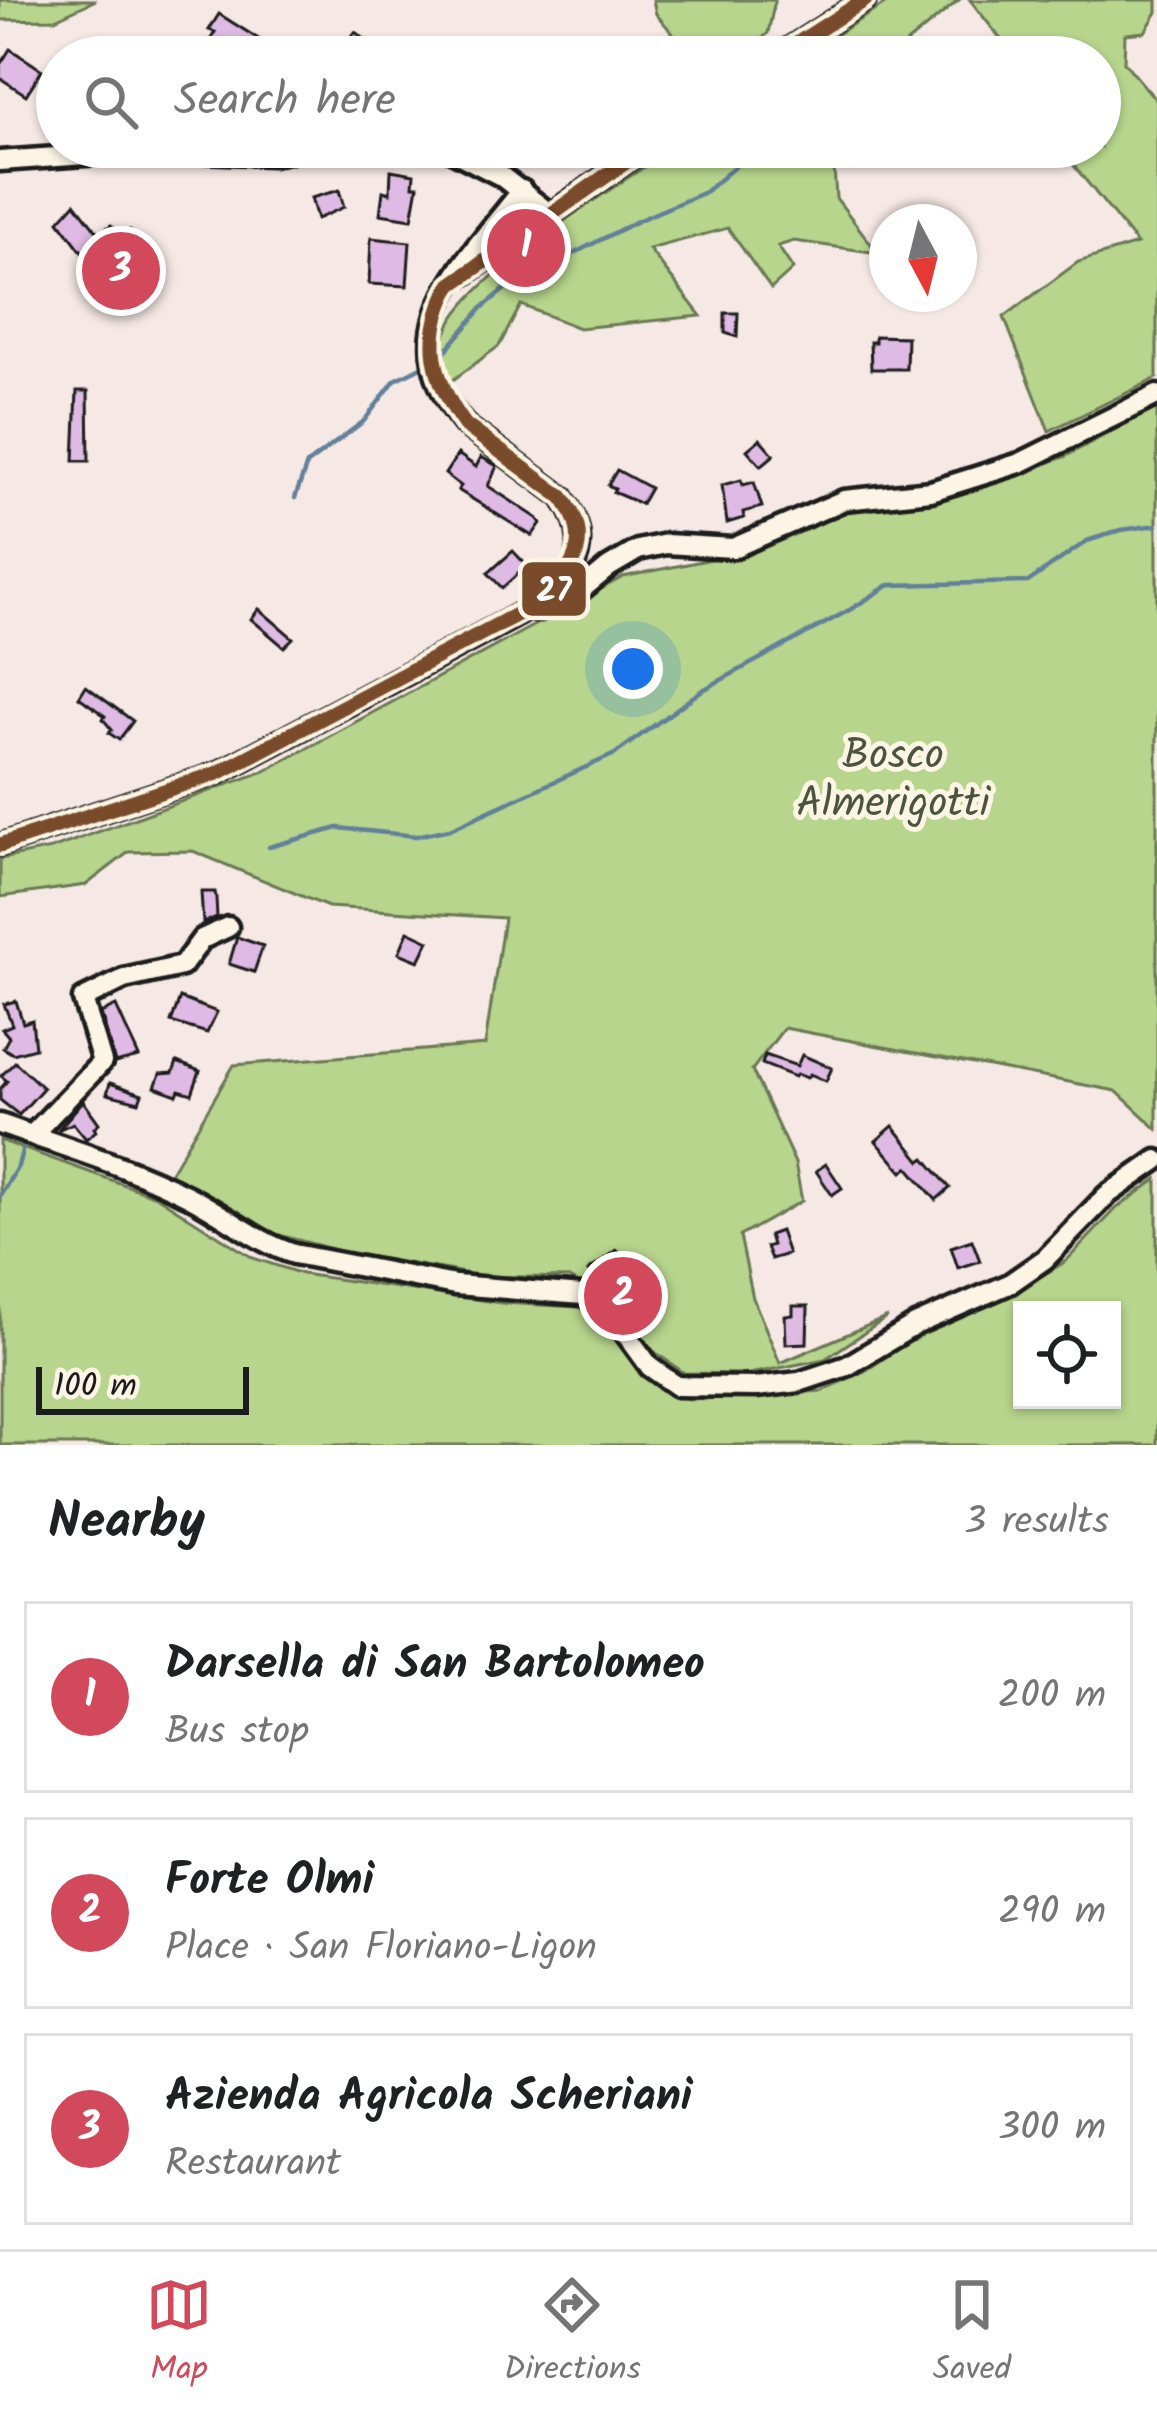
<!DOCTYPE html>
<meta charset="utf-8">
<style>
:root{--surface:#fff;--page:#f6f6f6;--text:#202124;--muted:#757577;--line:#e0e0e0;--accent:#d1495b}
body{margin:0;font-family:Kalam,sans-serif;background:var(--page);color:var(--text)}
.controls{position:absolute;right:36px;bottom:36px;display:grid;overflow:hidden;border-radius:0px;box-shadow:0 3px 9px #0004}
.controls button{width:108px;height:108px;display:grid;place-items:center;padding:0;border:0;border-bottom:3px solid var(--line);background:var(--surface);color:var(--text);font:60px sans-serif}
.compass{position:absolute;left:869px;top:204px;width:108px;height:108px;border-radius:50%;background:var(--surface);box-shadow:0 3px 9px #0004;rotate:173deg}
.scale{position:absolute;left:36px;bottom:30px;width:213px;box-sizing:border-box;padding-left:12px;border:6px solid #1c1c1c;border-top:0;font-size:33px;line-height:42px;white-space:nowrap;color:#1c1c1c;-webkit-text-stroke:9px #fcf5e5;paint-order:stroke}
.you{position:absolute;left:633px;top:669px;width:42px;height:42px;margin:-30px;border:9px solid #fff;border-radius:50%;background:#1a73e8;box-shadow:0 0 0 18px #1a73e833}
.badge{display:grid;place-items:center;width:78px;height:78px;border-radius:50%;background:var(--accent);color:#fff;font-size:39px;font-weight:700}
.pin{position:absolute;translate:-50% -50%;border:6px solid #fff;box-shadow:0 3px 12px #0006}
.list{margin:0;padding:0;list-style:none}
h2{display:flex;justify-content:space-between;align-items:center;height:156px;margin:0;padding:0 48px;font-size:51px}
h2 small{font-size:39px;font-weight:400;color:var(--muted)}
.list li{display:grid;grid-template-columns:78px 1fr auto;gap:36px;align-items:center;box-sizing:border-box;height:192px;margin:0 24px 24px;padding:0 24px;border:3px solid var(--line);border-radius:0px}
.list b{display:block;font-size:45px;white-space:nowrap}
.list p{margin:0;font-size:39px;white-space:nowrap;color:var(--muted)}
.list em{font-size:39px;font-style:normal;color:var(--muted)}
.icon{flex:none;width:66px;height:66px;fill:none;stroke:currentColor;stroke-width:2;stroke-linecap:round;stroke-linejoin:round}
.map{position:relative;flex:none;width:1157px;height:1445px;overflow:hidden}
.search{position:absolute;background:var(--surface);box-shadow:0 3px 9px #0004;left:36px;right:36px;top:36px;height:132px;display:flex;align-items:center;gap:30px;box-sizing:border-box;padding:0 42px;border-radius:66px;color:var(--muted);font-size:45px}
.sheet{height:804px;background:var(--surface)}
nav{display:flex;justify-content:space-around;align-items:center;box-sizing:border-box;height:168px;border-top:3px solid var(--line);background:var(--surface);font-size:33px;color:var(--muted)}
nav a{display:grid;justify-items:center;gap:6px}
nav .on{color:var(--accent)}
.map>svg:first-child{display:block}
.green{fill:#b7d58d;stroke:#6a7854;stroke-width:3;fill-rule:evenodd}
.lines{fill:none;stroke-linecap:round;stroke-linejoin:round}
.stream{stroke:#628099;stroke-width:4.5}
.building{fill:#dfbae4;stroke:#1c1c1c;stroke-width:3}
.minor-casing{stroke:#1c1c1c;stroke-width:27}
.minor{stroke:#fcf5e5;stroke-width:18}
.bus-1-casing{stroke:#fcf5e5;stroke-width:24}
.bus-1{stroke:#7a4b2a;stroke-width:15}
.labels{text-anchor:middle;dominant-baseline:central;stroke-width:10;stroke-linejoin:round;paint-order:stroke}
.park-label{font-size:42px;fill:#4a543e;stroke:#fcf5e5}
.line-badge{stroke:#fcf5e5;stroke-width:4.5}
.badge-label{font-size:33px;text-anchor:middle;font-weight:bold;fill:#fff}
</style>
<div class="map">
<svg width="1157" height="1445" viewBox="0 0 1157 1445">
<rect width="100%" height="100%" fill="#f6e9e5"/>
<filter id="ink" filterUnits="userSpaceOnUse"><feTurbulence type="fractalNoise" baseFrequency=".00833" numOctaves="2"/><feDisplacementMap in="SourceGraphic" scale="24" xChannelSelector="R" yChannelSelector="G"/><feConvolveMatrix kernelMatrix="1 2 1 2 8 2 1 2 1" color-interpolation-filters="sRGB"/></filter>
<g filter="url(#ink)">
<!-- green -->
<g class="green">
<path d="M0,0H96L55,19L0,20Z"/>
<path d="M653,0H775L768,33L742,57H693L656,14Z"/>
<path d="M891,0H959L890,57H801Z"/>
<path d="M970,0H1157V12L1145,32L1125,34L1124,62L1157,101V378L1049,431L1004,317L1078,262L1137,244L1059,147H1100V57H1015Z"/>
<path d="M674,147H840L833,152L836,198L878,253L794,241L778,246L793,269L771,289L728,228L649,249L701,316L579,328L521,305L499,346L449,383C445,366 440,345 448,328C475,271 618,186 674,147Z"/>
<path d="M1157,407V1129L1116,1091L784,1028L752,1070L795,1163L802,1201L740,1236L753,1298L780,1363L888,1317L825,1359L749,1374L684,1373L652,1350L607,1300L569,1278L482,1276L344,1252L275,1234L222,1201L169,1175L234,1065L485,1045L504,918L328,907L193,851L129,852L86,885L0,897V859L51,849L265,771L623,577L751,551L856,508L956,495L1064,457Z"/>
<path d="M0,1140L156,1196L253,1258L302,1274L501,1303L580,1307L606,1324L652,1382L668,1394L690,1399L822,1391L865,1371L913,1339L1008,1297L1066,1261L1117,1208L1157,1179V1445H0ZM1022,1310H1112V1400H1022Z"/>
</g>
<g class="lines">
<!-- stream -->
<g class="stream">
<path d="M829,57V56"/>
<path d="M442,355L482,308L505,289L639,220L705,192L758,147"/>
<path d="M295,498L307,464L364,421L395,380L425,365"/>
<path d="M269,847L338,828L416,836L450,829L615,754L701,691L853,608L889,585L1028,582L1087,541L1121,530L1157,525"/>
<path d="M0,1196L18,1166L24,1143"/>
<path d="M0,1245V1260"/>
</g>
</g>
<!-- building -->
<g class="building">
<path d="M219,14L287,57H234L209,42L215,32L209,30Z"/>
<path d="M355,32L377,48L370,57L347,43Z"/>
<path d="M149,38L185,57H139Z"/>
<path d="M10,49L42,70L26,95L0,78V65Z"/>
<path d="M391,170L414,174L413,186H418L412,219L380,214L383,191L390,193Z"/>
<path d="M339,190L344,207L317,219L311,198Z"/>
<path d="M75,203L99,234L111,225L122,237L130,230L143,245L128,257L144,278L123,293L101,267L96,270L92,265L59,221Z"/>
<path d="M371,238L410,242L407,286L369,284Z"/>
<path d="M725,313H738L737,337L725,333Z"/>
<path d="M875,336L907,337L906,369H871L870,342H875Z"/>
<path d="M77,391H88L89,461H74Z"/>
<path d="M760,439L774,455L761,466L747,450Z"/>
<path d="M458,454L476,467L481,457L497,466L488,486L537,518L541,523L532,536L458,490L461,486L445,474Z"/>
<path d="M617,470L650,488L641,504L613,492L615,489L608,485Z"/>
<path d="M741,480L743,485L754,482L762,507L743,512L744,518L727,523L722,485Z"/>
<path d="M513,551L527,566L502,588L488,573Z"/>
<path d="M259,609L293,638L284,647L251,619Z"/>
<path d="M86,686L133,721L119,740L109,733L112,730L103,719L105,716L79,697Z"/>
<path d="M201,892H215L216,898L217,917L203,923Z"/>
<path d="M408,931L429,941L419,961L399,953Z"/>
<path d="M237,937L263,946L254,972L229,964Z"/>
<path d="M180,998L217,1012L207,1033L171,1022Z"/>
<path d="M16,1001L23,1023L32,1020L35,1048L13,1054L3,1048L9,1037L2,1029L12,1025L4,1004Z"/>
<path d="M116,1006L139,1057L115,1063L101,1013Z"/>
<path d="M765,1055L797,1066L802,1055L832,1068L826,1081L810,1074L807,1078L797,1074L795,1077L762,1064Z"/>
<path d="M15,1062L43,1088L19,1115L0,1100V1089L7,1081L1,1076Z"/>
<path d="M177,1062L200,1071L192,1094L179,1090L177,1095L155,1087L160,1074L173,1073Z"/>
<path d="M110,1083L142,1094L139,1102L107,1094Z"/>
<path d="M83,1101L99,1123L94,1128L96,1131L86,1139L73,1123L58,1130Z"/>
<path d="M893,1126L921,1161L925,1158L950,1188L936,1200L908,1167L903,1172L876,1141Z"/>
<path d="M826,1164L842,1188L832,1195L816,1171Z"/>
<path d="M780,1231L788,1254L771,1259L766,1247L772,1245L769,1235Z"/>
<path d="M972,1240L980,1261L958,1268L951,1247Z"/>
<path d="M617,1250L632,1270L619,1280L613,1273L598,1284L588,1271Z"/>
<path d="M793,1306H808L807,1343L786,1344L785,1316L793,1315Z"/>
</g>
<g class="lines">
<!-- minor casing -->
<g class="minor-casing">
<g id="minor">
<path d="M776,57L865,0"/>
<path d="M444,147L501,176L549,213"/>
<path d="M0,161L156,150L273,155L315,147"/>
<path d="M464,275L647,147"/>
<path d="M536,611L570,599L609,567L638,550L666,544L733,548L844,500L931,491L1020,463L1157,395"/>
<path d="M0,845L218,773L520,614C567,586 601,551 562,497L465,425C385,330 464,266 522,190"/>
<path d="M0,1124C63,1147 126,1165 186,1195C223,1213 256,1242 294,1254L455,1285L583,1295L612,1315L650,1367L677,1386L756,1387L799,1382L847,1366L915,1325L1009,1284L1045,1259L1107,1195L1157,1160"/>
<path d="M33,1134L102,1062L83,999L124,979L182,966L202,939L228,927"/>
</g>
</g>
<!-- minor -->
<use href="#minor" class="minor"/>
<!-- bus-1 casing -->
<g class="bus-1-casing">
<g id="bus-1">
<path d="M776,57L865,0"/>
<path d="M0,845L218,773L544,600C575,567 594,539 562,497L465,425C432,380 422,335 451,285L647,147"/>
</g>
</g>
<!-- bus-1 -->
<use href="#bus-1" class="bus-1"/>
</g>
</g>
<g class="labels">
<!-- park labels -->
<g class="park-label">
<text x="893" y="756">Bosco<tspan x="893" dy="48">Almerigotti</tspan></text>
</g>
</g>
<rect class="line-badge" x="520" y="560" width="68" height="58" rx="12" fill="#7a4b2a"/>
<g class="badge-label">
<text x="554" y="601">27</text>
</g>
</svg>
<div class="controls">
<button><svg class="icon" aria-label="locate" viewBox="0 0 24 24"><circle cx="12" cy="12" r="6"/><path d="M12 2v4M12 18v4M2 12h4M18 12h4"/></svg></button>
</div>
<svg class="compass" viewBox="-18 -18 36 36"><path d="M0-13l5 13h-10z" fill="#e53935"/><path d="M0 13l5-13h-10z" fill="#757577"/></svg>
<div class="scale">100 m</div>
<div class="you"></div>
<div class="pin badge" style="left:526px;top:248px">1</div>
<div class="pin badge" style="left:623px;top:1296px">2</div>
<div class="pin badge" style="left:121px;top:271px">3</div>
<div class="search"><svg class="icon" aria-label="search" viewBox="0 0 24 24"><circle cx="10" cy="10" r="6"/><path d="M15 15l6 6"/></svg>Search here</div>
</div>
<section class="sheet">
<h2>Nearby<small>3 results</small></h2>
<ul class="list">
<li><span class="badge">1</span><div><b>Darsella di San Bartolomeo</b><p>Bus stop</p></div><em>200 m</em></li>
<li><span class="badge">2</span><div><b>Forte Olmi</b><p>Place · San Floriano-Ligon</p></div><em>290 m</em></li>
<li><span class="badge">3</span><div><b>Azienda Agricola Scheriani</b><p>Restaurant</p></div><em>300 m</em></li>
</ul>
</section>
<nav>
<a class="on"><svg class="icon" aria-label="map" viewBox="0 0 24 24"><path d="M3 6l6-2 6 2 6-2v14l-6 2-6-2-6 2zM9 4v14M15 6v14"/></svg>Map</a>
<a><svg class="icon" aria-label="directions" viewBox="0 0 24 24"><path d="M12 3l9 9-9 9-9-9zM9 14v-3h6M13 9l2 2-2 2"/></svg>Directions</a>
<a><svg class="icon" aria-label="saved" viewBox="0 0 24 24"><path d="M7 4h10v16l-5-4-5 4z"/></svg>Saved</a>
</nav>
